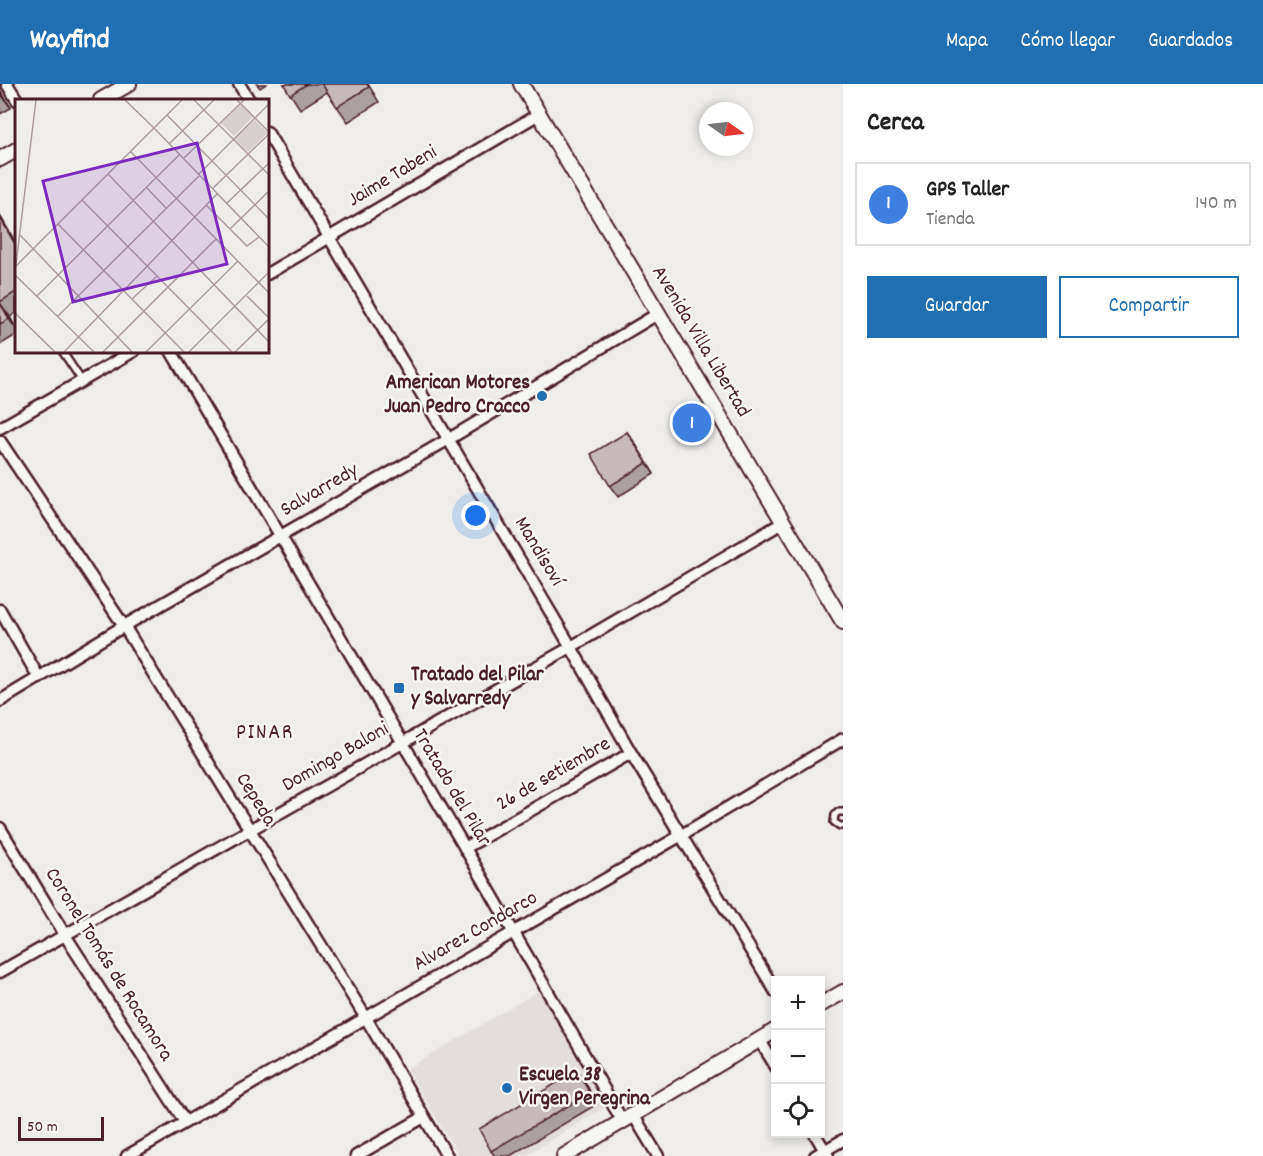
<!DOCTYPE html>
<html lang="es">
<meta charset="utf-8">
<style>
:root{--surface:#fff;--page:#f6f6f6;--text:#222;--muted:#767676;--line:#e0e0e0;--accent:#1f6fb2}
body{margin:0;font-family:Dekko,sans-serif;background:var(--page);color:var(--text)}
.controls{position:absolute;right:18px;bottom:18px;display:grid;overflow:hidden;border-radius:0px;box-shadow:0 3px 9px #0003}
.controls button{width:54px;height:54px;display:grid;place-items:center;padding:0;border:0;border-bottom:2px solid var(--line);background:var(--surface);color:var(--text);font:30px sans-serif}
.compass{position:absolute;left:699px;top:18px;width:54px;height:54px;border-radius:50%;background:var(--surface);box-shadow:0 3px 9px #0003;rotate:104deg}
.scale{position:absolute;left:18px;bottom:15px;width:86px;box-sizing:border-box;padding-left:6px;border:3px solid #4a1f2b;border-top:0;font-size:16px;line-height:21px;white-space:nowrap;color:#4a1f2b;-webkit-text-stroke:4px #f6f6f2;paint-order:stroke}
.you{position:absolute;left:476px;top:432px;width:21px;height:21px;margin:-15px;border:4px solid #fff;border-radius:50%;background:#1a73e8;box-shadow:0 0 0 9px #1a73e833}
.badge{display:grid;place-items:center;width:39px;height:39px;border-radius:50%;background:var(--accent);color:#fff;font-size:20px;font-weight:700}
.pin{position:absolute;translate:-50% -50%;border:3px solid #fff;box-shadow:0 2px 6px #0006}
.list{margin:0;padding:0;list-style:none}
h2{display:flex;justify-content:space-between;align-items:center;height:78px;margin:0;padding:0 24px;font-size:26px}
h2 small{font-size:20px;font-weight:400;color:var(--muted)}
.list li{display:grid;grid-template-columns:39px 1fr auto;gap:18px;align-items:center;box-sizing:border-box;height:84px;margin:0 12px 12px;padding:0 12px;border:2px solid var(--line);border-radius:0px}
.list b{display:block;font-size:22px;white-space:nowrap}
.list p{margin:0;font-size:20px;white-space:nowrap;color:var(--muted)}
.list em{font-size:20px;font-style:normal;color:var(--muted)}
.actions{display:flex;gap:12px;padding:18px 24px}
.actions a{flex:1;padding:14px 0;border:2px solid var(--accent);border-radius:0px;text-align:center;font-size:21px;color:var(--accent)}
.actions .main{background:var(--accent);color:#fff}
.icon{flex:none;width:33px;height:33px;fill:none;stroke:currentColor;stroke-width:2;stroke-linecap:round;stroke-linejoin:round}
.map{position:relative;flex:none;width:843px;height:1072px;overflow:hidden}
header{display:flex;align-items:center;gap:36px;box-sizing:border-box;height:84px;padding:0 30px;background:var(--accent);color:#fff}
header strong{font-size:28px}
nav{display:flex;gap:33px;margin-inline-start:auto;font-size:21px}
main{display:flex}
aside{flex:1;background:var(--surface)}
.map>svg:first-child{display:block}
.built{fill:#e3dedc}
.lines{fill:none;stroke-linecap:round;stroke-linejoin:round}
.lane-casing{stroke:#4a1f2b;stroke-width:10}
.street-casing{stroke:#4a1f2b;stroke-width:15}
.secondary-casing{stroke:#4a1f2b;stroke-width:18}
.lane{stroke:#f6f6f2;stroke-width:5}
.street{stroke:#f6f6f2;stroke-width:10}
.secondary{stroke:#f6f6f2;stroke-width:14}
.wall{fill:#aaa0a1;stroke:#4a1f2b;stroke-width:1.5}
.shaded-wall{fill:#8b8283;stroke:#4a1f2b;stroke-width:1.5}
.building{fill:#c6babb;stroke:#4a1f2b;stroke-width:1.5}
.poi-dot{fill:#1f6fb2;stroke:#f6f6f2;stroke-width:2}
.labels{text-anchor:middle;dominant-baseline:central;stroke-width:5;stroke-linejoin:round;paint-order:stroke}
.street-label{font-size:21px;fill:#4a1f2b;stroke:#f6f6f2}
.poi-label{font-size:21px;font-weight:bold;fill:#4a1f2b;stroke:#f6f6f2;text-anchor:start}
.neighbourhood-label{font-size:22px;letter-spacing:1.5px;fill:#4a1f2b;stroke:#f6f6f2}
.inset-road{fill:none;stroke:#ad9b9e;stroke-width:1.5}
.view{fill:#7b2cbf;fill-opacity:0.15;stroke:#7b2cbf;stroke-width:3}
.inset-edge{fill:none;stroke:#4a1f2b;stroke-width:3}
</style>
<header>
<strong>Wayfind</strong>
<nav><a>Mapa</a><a>Cómo llegar</a><a>Guardados</a></nav>
</header>
<main>
<div class="map">
<svg width="843" height="1072" viewBox="0 0 843 1072">
<rect width="100%" height="100%" fill="#efedea"/>
<filter id="ink" filterUnits="userSpaceOnUse"><feTurbulence type="fractalNoise" baseFrequency=".0167" numOctaves="2"/><feDisplacementMap in="SourceGraphic" scale="12" xChannelSelector="R" yChannelSelector="G"/><feConvolveMatrix kernelMatrix="1 2 1 2 8 2 1 2 1" color-interpolation-filters="sRGB"/></filter>
<g filter="url(#ink)">
<!-- built -->
<path class="built" d="M538,907L607,1022L525,1072H459L407,985Z"/>
<g class="lines">
<!-- lane casing -->
<g class="lane-casing">
<g id="lane">
<path d="M62,267L82,297"/>
<path d="M843,728H838L835,731L834,738L840,742H843"/>
</g>
</g>
<!-- street casing -->
<g class="street-casing">
<g id="street">
<path d="M7,0L17,16"/>
<path d="M239,0L249,16"/>
<path d="M267,48L571,563L631,669L776,908"/>
<path d="M267,190L539,30"/>
<path d="M171,267L465,764L623,1038"/>
<path d="M0,344L134,267"/>
<path d="M0,357L124,542L366,934L447,1072"/>
<path d="M0,526L39,594"/>
<path d="M0,617L124,542L449,355L659,229"/>
<path d="M0,744L65,851L185,1038"/>
<path d="M465,764L631,669"/>
<path d="M0,888L571,563L784,438"/>
<path d="M759,955L776,983"/>
<path d="M634,1032L658,1072"/>
<path d="M815,1050L828,1072"/>
<path d="M127,1072L680,752L843,655"/>
<path d="M356,1072L424,1033"/>
<path d="M815,1072L843,1056"/>
</g>
</g>
<!-- secondary casing -->
<g class="secondary-casing">
<g id="secondary">
<path d="M521,0L843,538"/>
<path d="M101,16L129,0"/>
<path d="M0,75L16,66"/>
<path d="M820,921L843,908"/>
<path d="M564,1072L776,946"/>
</g>
</g>
<!-- lane -->
<use href="#lane" class="lane"/>
<!-- street -->
<use href="#street" class="street"/>
<!-- secondary -->
<use href="#secondary" class="secondary"/>
</g>
<!-- wall -->
<g class="wall">
<path d="M257,0H266L260,4Z"/>
<path d="M284,0H368L379,18L348,38L327,8L300,25Z"/>
<path d="M0,6L11,24L0,30Z"/>
<path d="M0,132L16,159V229L10,233L16,244V251L0,261Z"/>
<path d="M627,348L654,390L618,413L610,402Z"/>
<path d="M577,987L597,1020L510,1072H495L491,1067Z"/>
</g>
<!-- shaded-wall -->
<g class="shaded-wall">
<path d="M0,6L11,24L0,9Z"/>
<path d="M0,132L16,159V162L0,134Z"/>
<path d="M0,219L10,233L16,245L9,235Z"/>
<path d="M627,348L635,359L654,390L647,379Z"/>
<path d="M577,987L585,998L597,1020L590,1009Z"/>
</g>
<!-- building -->
<g class="building">
<path d="M284,0H307L290,11Z"/>
<path d="M322,0H367L369,3L337,23Z"/>
<path d="M0,134L16,162V208L0,218Z"/>
<path d="M0,219L9,235L0,240Z"/>
<path d="M627,348L647,379L610,402L591,370Z"/>
<path d="M577,987L590,1009L491,1067L479,1045Z"/>
</g>
</g>
<!-- markers -->
<g class="poi-dot">
<circle cx="542" cy="312" r="6"/>
<rect x="393" y="598" width="12" height="12" rx="3"/>
<circle cx="507" cy="1004" r="6"/>
</g>
<g class="labels">
<!-- street labels -->
<g class="street-label">
<text transform="translate(393 93) rotate(-31)">Jaime Tabeni</text>
<text transform="translate(700 258) rotate(59)">Avenida Villa Libertad</text>
<text transform="translate(320 407) rotate(-30)">Salvarredy</text>
<text transform="translate(538 468) rotate(59)">Mandisoví</text>
<text transform="translate(336 674) rotate(-30)">Domingo Baloni</text>
<text transform="translate(554 691) rotate(-30)">26 de setiembre</text>
<text transform="translate(451 704) rotate(59)">Tratado del Pilar</text>
<text transform="translate(255 716) rotate(58)">Cepeda</text>
<text transform="translate(476 848) rotate(-30)">Alvarez Condarco</text>
<text transform="translate(108 881) rotate(58)">Coronel Tomás de Rocamora</text>
</g>
<!-- poi labels -->
<g class="poi-label">
<text x="530" y="300" text-anchor="end">American Motores<tspan x="530" dy="24">Juan Pedro Cracco</tspan></text>
<text x="411" y="592">Tratado del Pilar<tspan x="411" dy="24">y Salvarredy</tspan></text>
<text x="519" y="992">Escuela 38<tspan x="519" dy="24">Virgen Peregrina</tspan></text>
</g>
<!-- neighbourhood labels -->
<g class="neighbourhood-label">
<text x="265" y="649">PINAR</text>
</g>
</g>
<!-- overview -->
<g transform="translate(15 15)">
<rect width="254" height="254" fill="#efedea"/>
<path d="M226,5L238,18L219,37L206,24ZM240,21L253,34L233,53L219,40Z" fill="#d7cfce"/>
<path class="inset-road" d="M110,1L139,29M179,1L254,76M222,1L254,33M152,16L254,120M139,29L254,148M154,45L199,1M116,53L254,194M168,60L229,1M93,75L254,243M184,75L254,5M132,89L151,109M197,90L254,35M67,101L217,253M212,104L254,64M191,106L232,147L244,138M43,125L169,253M215,130L254,92M5,136L117,253M1,167L167,1M0,173L21,1M0,176L79,253M22,197L164,56M232,197L254,219M117,200L142,177M0,214L40,253M43,217L184,77M49,253L202,95M88,253L201,140M131,253L223,162M174,253L254,173M220,253L254,220"/>
<path class="view" d="M182,44L212,165L58,203L28,82Z"/>
<rect width="254" height="254" class="inset-edge"/>
</g>
</svg>
<div class="controls">
<button>+</button>
<button>−</button>
<button><svg class="icon" aria-label="locate" viewBox="0 0 24 24"><circle cx="12" cy="12" r="6"/><path d="M12 2v4M12 18v4M2 12h4M18 12h4"/></svg></button>
</div>
<svg class="compass" viewBox="-18 -18 36 36"><path d="M0-13l5 13h-10z" fill="#e53935"/><path d="M0 13l5-13h-10z" fill="#767676"/></svg>
<div class="scale">50 m</div>
<div class="you"></div>
<div class="pin badge" style="left:692px;top:339px;background:#3f7fe0">1</div>
</div>
<aside>
<h2>Cerca<small></small></h2>
<ul class="list">
<li><span class="badge" style="background:#3f7fe0">1</span><div><b>GPS Taller</b><p>Tienda</p></div><em>140 m</em></li>
</ul>
<div class="actions"><a class="main">Guardar</a><a>Compartir</a></div>
</aside>
</main>
